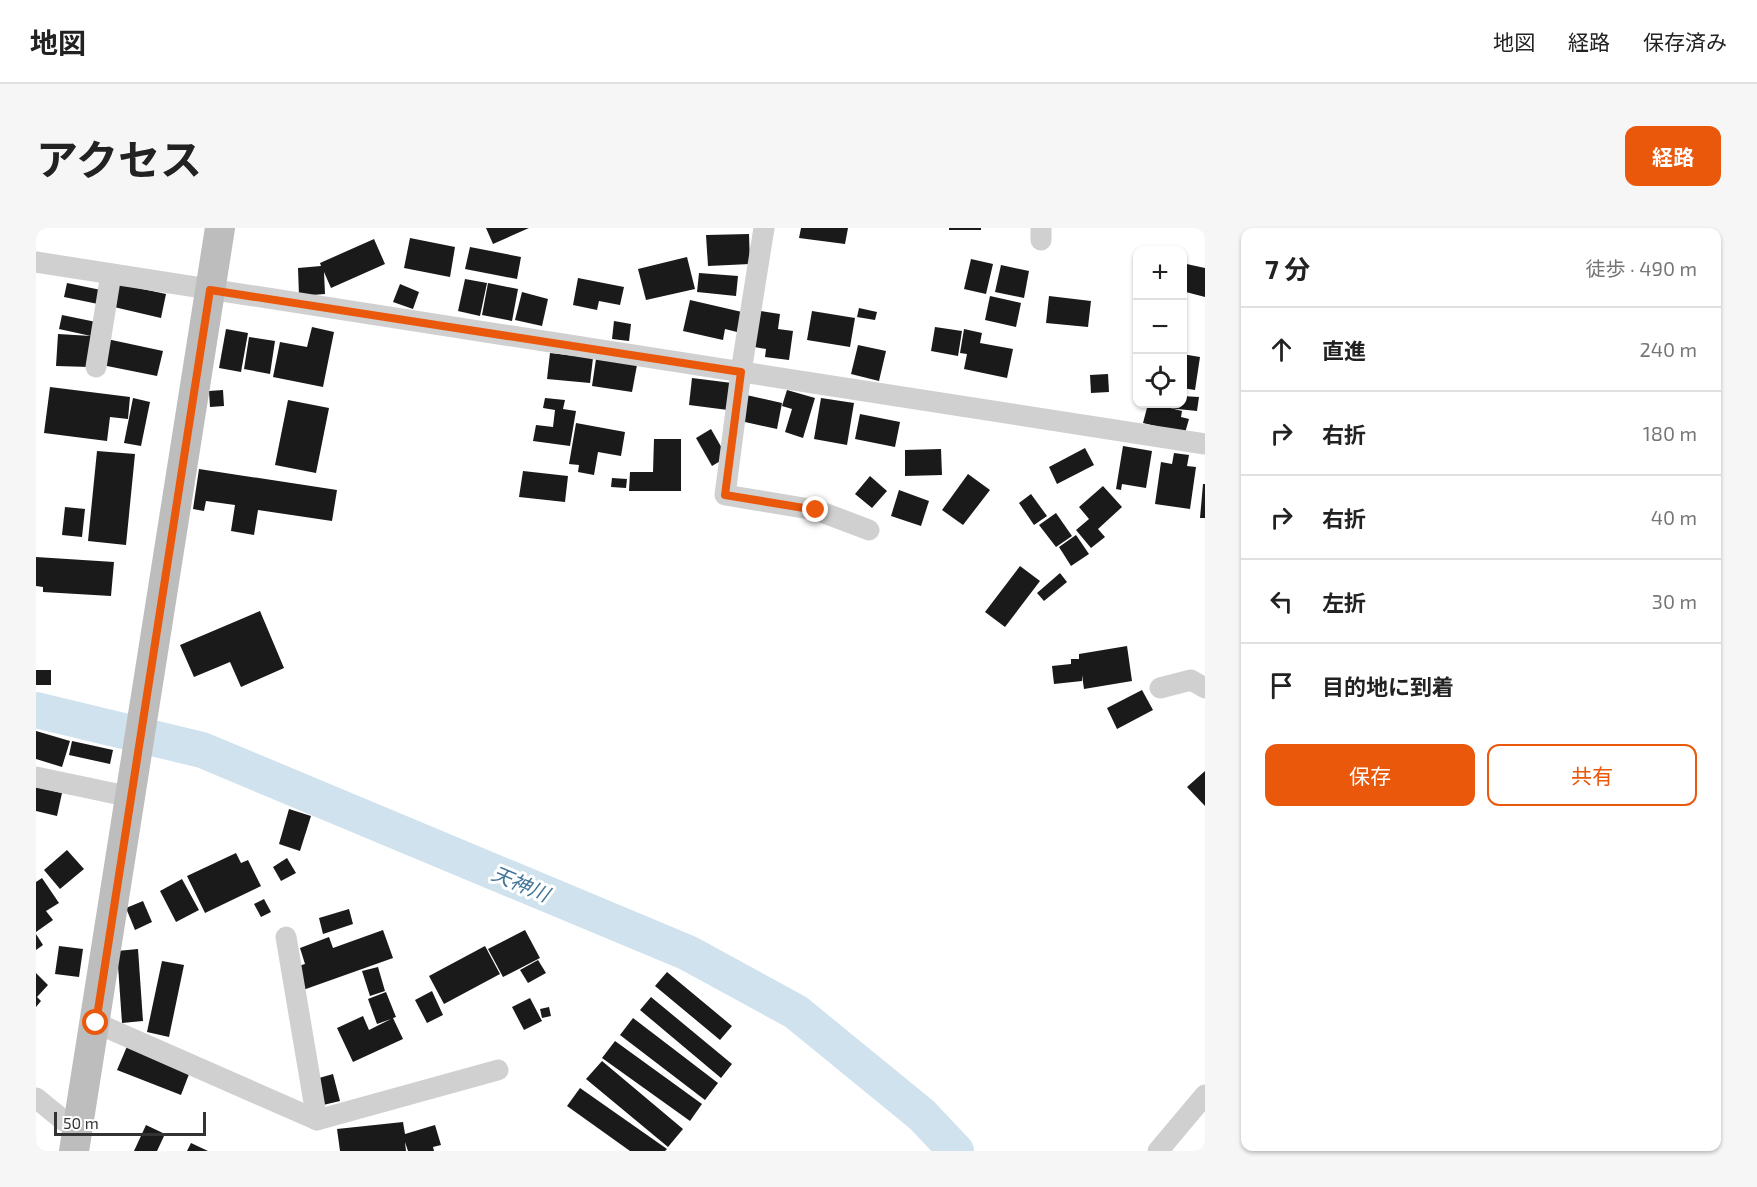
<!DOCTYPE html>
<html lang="ja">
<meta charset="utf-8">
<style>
:root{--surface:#fff;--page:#f6f6f6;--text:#222;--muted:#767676;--line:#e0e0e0;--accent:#ea580c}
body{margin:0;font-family:"Exo 2","Noto Sans JP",sans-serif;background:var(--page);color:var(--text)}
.controls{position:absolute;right:18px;top:18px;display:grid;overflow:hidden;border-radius:12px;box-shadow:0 2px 4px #0004}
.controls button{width:54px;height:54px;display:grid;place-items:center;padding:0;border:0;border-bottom:2px solid var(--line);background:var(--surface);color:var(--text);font:30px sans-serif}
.scale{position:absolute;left:18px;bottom:15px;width:152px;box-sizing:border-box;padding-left:6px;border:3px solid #333;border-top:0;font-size:16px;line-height:21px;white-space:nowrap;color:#333;-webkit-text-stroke:4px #fff;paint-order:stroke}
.stop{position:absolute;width:18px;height:18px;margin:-14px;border:4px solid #ea580c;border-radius:50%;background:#fff}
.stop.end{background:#ea580c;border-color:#fff;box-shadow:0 2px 6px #0008}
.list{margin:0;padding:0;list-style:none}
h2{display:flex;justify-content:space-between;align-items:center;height:78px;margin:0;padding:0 24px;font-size:26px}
h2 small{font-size:20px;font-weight:400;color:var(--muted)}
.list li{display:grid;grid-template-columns:39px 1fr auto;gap:18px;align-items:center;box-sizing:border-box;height:84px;padding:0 24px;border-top:2px solid var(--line)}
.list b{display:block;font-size:22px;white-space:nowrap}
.list em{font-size:20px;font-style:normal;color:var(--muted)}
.actions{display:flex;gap:12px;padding:18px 24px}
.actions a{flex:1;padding:14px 0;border:2px solid var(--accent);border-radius:12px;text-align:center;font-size:21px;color:var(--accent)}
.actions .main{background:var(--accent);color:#fff}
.icon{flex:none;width:33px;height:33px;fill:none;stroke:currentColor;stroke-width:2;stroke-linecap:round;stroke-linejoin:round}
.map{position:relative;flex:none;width:1169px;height:923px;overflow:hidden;border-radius:12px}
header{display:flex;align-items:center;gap:36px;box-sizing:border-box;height:84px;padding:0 30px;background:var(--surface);border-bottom:2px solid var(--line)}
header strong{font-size:28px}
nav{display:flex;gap:33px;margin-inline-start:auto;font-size:21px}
.intro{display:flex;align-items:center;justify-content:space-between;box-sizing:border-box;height:144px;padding:0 36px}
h1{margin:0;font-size:42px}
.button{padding:15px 27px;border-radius:12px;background:var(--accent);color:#fff;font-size:21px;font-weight:700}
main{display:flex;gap:36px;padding:0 36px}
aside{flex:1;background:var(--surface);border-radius:12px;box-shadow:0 2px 4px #0004}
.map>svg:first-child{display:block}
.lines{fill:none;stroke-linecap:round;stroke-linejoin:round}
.river{stroke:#cfe2ee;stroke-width:36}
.building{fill:#1a1a1a}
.street{stroke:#d0d0d0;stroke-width:21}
.secondary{stroke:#bdbdbd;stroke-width:30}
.route{stroke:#ea580c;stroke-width:8}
.labels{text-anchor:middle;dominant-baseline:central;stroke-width:6;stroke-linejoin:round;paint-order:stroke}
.water-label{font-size:20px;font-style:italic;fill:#3f7597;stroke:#fff}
</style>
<header>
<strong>地図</strong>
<nav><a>地図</a><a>経路</a><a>保存済み</a></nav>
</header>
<div class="intro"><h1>アクセス</h1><a class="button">経路</a></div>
<main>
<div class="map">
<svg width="1169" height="923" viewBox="0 0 1169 923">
<rect width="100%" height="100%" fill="#fff"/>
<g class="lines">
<!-- river -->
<path class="river" d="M0,482L166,522L652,725L760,784L886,887L920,923"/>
</g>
<!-- building -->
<g class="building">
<path d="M450,0H493L457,16Z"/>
<path d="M765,0H812L809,16L763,10Z"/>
<rect x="913" y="0" width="32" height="2"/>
<path d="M713,6L714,36L672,38L670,7Z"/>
<path d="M374,10L419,19L414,49L368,40Z"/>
<path d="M338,11L349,36L295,60L288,44L289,66L263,68L262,40L285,38L284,35Z"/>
<path d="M434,19L485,29L481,51L429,41Z"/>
<path d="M651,29L659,61L610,72L602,41Z"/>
<path d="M935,31L957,36L950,66L928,61Z"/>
<path d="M1146,35L1169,40V69L1146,63Z"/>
<path d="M965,37L993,43L988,70L959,64Z"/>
<path d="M663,45L702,48L700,68L661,64Z"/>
<path d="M542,50L588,59L584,77L563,73L561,82L537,77Z"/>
<path d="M429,51L451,55L444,88L422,83Z"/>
<path d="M31,55L65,62L62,76L28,69Z"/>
<path d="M452,55L482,61L476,93L446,87Z"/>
<path d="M83,56L130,66L125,90L78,79Z"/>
<path d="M364,56L383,64L377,81L357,74Z"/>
<path d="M486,64L512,71L506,98L479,92Z"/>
<path d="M954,68L985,75L980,99L949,92Z"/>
<path d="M1013,68L1055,73L1052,99L1010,95Z"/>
<path d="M654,72L706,84L701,104L689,101L687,112L647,103Z"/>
<path d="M823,80L841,84L839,92L821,89Z"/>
<path d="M718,82L744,86L742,101L757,103L753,132L729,129L730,121L713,118Z"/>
<path d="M776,83L819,90L814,119L771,112Z"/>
<path d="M26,87L60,94L54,139L20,138L22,106L55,108L23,101Z"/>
<path d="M578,93L595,96L593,113L576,111Z"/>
<path d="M276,99L298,104L287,159L237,149L244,114L271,119Z"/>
<path d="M899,99L926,103L922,128L895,123Z"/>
<path d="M190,101L212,105L205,144L183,140Z"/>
<path d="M928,101L946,105L944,115L977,121L971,150L928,141L931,126L924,125Z"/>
<path d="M213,109L239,113L234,146L208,141Z"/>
<path d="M71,111L127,123L121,148L66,137Z"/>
<path d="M822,117L850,123L843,153L815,146Z"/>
<path d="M514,125L557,130L554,155L511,151Z"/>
<path d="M1146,126L1164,129L1159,162L1146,160Z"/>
<path d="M560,131L601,137L596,164L556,158Z"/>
<path d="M1072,146L1073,164L1055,165L1054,147Z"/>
<path d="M656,150L696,155L692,182L653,177Z"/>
<path d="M14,159L94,169L92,191L74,189L71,213L8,205Z"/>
<path d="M187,162L188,178L174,179L173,163Z"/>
<path d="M751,162L779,170L767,210L749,204L756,181L746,178Z"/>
<path d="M706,166L746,175L741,201L700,192Z"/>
<path d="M1146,168L1163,169L1161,183L1132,180V176H1146Z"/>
<path d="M97,170L114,174L105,218L88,215Z"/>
<path d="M509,170L529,172L527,181L540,183L534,218L497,213L500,197L517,199L519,182L507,180Z"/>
<path d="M785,170L818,175L811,217L778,211Z"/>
<path d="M252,172L293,180L280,245L239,237Z"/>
<path d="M1112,176H1131L1130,179L1146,183L1145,189L1153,191L1149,205L1107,195Z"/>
<path d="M824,186L864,194L859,219L819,211Z"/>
<path d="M540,195L589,204L585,228L562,224L558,247L542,244L543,237L533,236Z"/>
<path d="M675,201L691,229L676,238L660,210Z"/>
<path d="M618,211H645V263H593L594,244H617Z"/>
<path d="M1087,218L1116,223L1110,260L1086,256L1085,262L1080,261Z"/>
<path d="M1049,220L1058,237L1021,256L1013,239Z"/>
<path d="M905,221L906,247L869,248V222Z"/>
<path d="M61,223L99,226L90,317L52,313Z"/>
<path d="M1138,225L1153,227L1151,238L1160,239L1154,281L1119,276L1125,234L1136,236Z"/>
<path d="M163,241L301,262L296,293L222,282L218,307L195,303L199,277L170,273L168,283L157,281Z"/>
<path d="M487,243L532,248L529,274L483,269Z"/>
<path d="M932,246L954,262L927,297L906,282Z"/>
<path d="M834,248L851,263L836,280L819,266Z"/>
<path d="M576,250L591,251L590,260L575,259Z"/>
<path d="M1167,256H1169V290H1164Z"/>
<path d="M1067,258L1086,279L1062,301L1069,309L1055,320L1040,302L1053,291L1043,279Z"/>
<path d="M863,262L893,273L885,298L855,288Z"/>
<path d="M995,266L1011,288L998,297L983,275Z"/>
<path d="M29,279L49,281L46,309L26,307Z"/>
<path d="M1020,285L1036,308L1020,319L1003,297Z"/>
<path d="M1040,307L1053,326L1035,338L1023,319Z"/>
<path d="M0,329L78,334L75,368L7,364V359L0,358Z"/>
<path d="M984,338L1004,353L969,399L949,384Z"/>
<path d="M1024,345L1031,354L1008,373L1001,365Z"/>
<path d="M224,383L248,440L205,459L194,434L158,449L144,417Z"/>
<path d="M1091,418L1096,453L1048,461L1046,447V453L1018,456L1016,438L1035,436V431H1043V426Z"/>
<rect x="0" y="442" width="15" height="15"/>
<path d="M1106,462L1117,482L1081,501L1071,480Z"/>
<path d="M0,503L34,513L26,539L0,531Z"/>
<path d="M36,513L77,522L74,536L33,527Z"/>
<path d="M1169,543V578L1151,559Z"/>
<path d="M0,559L26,565L21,588L0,583Z"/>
<path d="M253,581L275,588L264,623L243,616Z"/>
<path d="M31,622L48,641L24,661L8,642Z"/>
<path d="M200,625L205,635L212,632L225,658L169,685L151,648Z"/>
<path d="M251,630L260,645L245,653L237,639Z"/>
<path d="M6,650L23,675L10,683L17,692L0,704V654Z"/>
<path d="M146,651L163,682L140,694L124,663Z"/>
<path d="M228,671L235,684L225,689L218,676Z"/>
<path d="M107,673L116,694L99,702L90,680Z"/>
<path d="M313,681L317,696L287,706L283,690Z"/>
<path d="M347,702L357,730L267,762L259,739L269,736L264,720L293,709L297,720Z"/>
<path d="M489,702L504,730L467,749L452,721Z"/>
<path d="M0,706L7,717L0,722Z"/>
<path d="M23,718L47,721L43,749L19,746Z"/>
<path d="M449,718L464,746L408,776L393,748Z"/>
<path d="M102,721L107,793L86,795L81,723Z"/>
<path d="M502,732L510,745L492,755L484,742Z"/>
<path d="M126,733L148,737L133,809L111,804Z"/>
<path d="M342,739L349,763L334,768L326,743Z"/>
<path d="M631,744L696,798L684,812L619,758Z"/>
<path d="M0,745L12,757L1,769L5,773L0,779Z"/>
<path d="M396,763L407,787L391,795L379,772Z"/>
<path d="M350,764L360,789L357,790L367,811L317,834L301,800L327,788L333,802L355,791L341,796L332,771Z"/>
<path d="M615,769L696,836L685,850L604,782Z"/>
<path d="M494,770L506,793L488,802L476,779Z"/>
<path d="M513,779L515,788L506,790L504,781Z"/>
<path d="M597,790L682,855L669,872L584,807Z"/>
<path d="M579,813L666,876L654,893L566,830Z"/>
<path d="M92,816L155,841L145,867L81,842Z"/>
<path d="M566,833L647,901L632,919L550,851Z"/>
<path d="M297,846L304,873L283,878L276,852Z"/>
<path d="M544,860L631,921L629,923H594L531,878Z"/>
<path d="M367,894L369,906L399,897L405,917L397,919L398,923H372L369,914L370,923H304L301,901Z"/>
<path d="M110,897L129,906L121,923H98Z"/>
<path d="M155,915L172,923H151Z"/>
</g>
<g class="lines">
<!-- street -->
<g class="street">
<path d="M728,0L705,144L689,267L780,282L833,302"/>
<path d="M1005,0V12"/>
<path d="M0,34L1169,216"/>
<path d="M60,139L75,46"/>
<path d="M1124,460L1155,452L1169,460"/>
<path d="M0,549L95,569"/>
<path d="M250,709L281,892"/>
<path d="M60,795L281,892L462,842"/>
<path d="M0,870L27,892L43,901"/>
<path d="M1122,923L1169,867"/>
</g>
<!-- secondary -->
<path class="secondary" d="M38,923L184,0"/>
</g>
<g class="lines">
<!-- route -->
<path class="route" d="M60,795L174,62L705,144L689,267L780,282"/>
</g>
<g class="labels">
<!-- water labels -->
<g class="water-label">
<text transform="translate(485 655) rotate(23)">天神川</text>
</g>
</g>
</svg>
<div class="controls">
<button>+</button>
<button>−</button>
<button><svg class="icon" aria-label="locate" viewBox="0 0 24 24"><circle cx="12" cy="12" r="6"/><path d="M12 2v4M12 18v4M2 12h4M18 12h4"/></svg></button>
</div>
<div class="scale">50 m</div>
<div class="stop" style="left:60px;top:795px"></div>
<div class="stop end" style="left:780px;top:282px"></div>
</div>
<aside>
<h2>7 分<small>徒歩 · 490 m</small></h2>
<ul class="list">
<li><svg class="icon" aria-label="ahead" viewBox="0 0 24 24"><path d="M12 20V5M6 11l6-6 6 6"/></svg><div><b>直進</b></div><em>240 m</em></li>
<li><svg class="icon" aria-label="right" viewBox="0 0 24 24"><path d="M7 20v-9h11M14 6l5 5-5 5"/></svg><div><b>右折</b></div><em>180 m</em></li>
<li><svg class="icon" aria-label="right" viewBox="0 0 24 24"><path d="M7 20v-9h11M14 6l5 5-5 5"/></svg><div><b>右折</b></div><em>40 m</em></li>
<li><svg class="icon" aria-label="left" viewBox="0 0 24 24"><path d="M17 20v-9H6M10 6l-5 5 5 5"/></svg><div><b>左折</b></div><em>30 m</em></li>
<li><svg class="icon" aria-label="arrive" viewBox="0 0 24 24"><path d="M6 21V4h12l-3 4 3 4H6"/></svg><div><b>目的地に到着</b></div></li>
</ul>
<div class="actions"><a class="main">保存</a><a>共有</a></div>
</aside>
</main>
